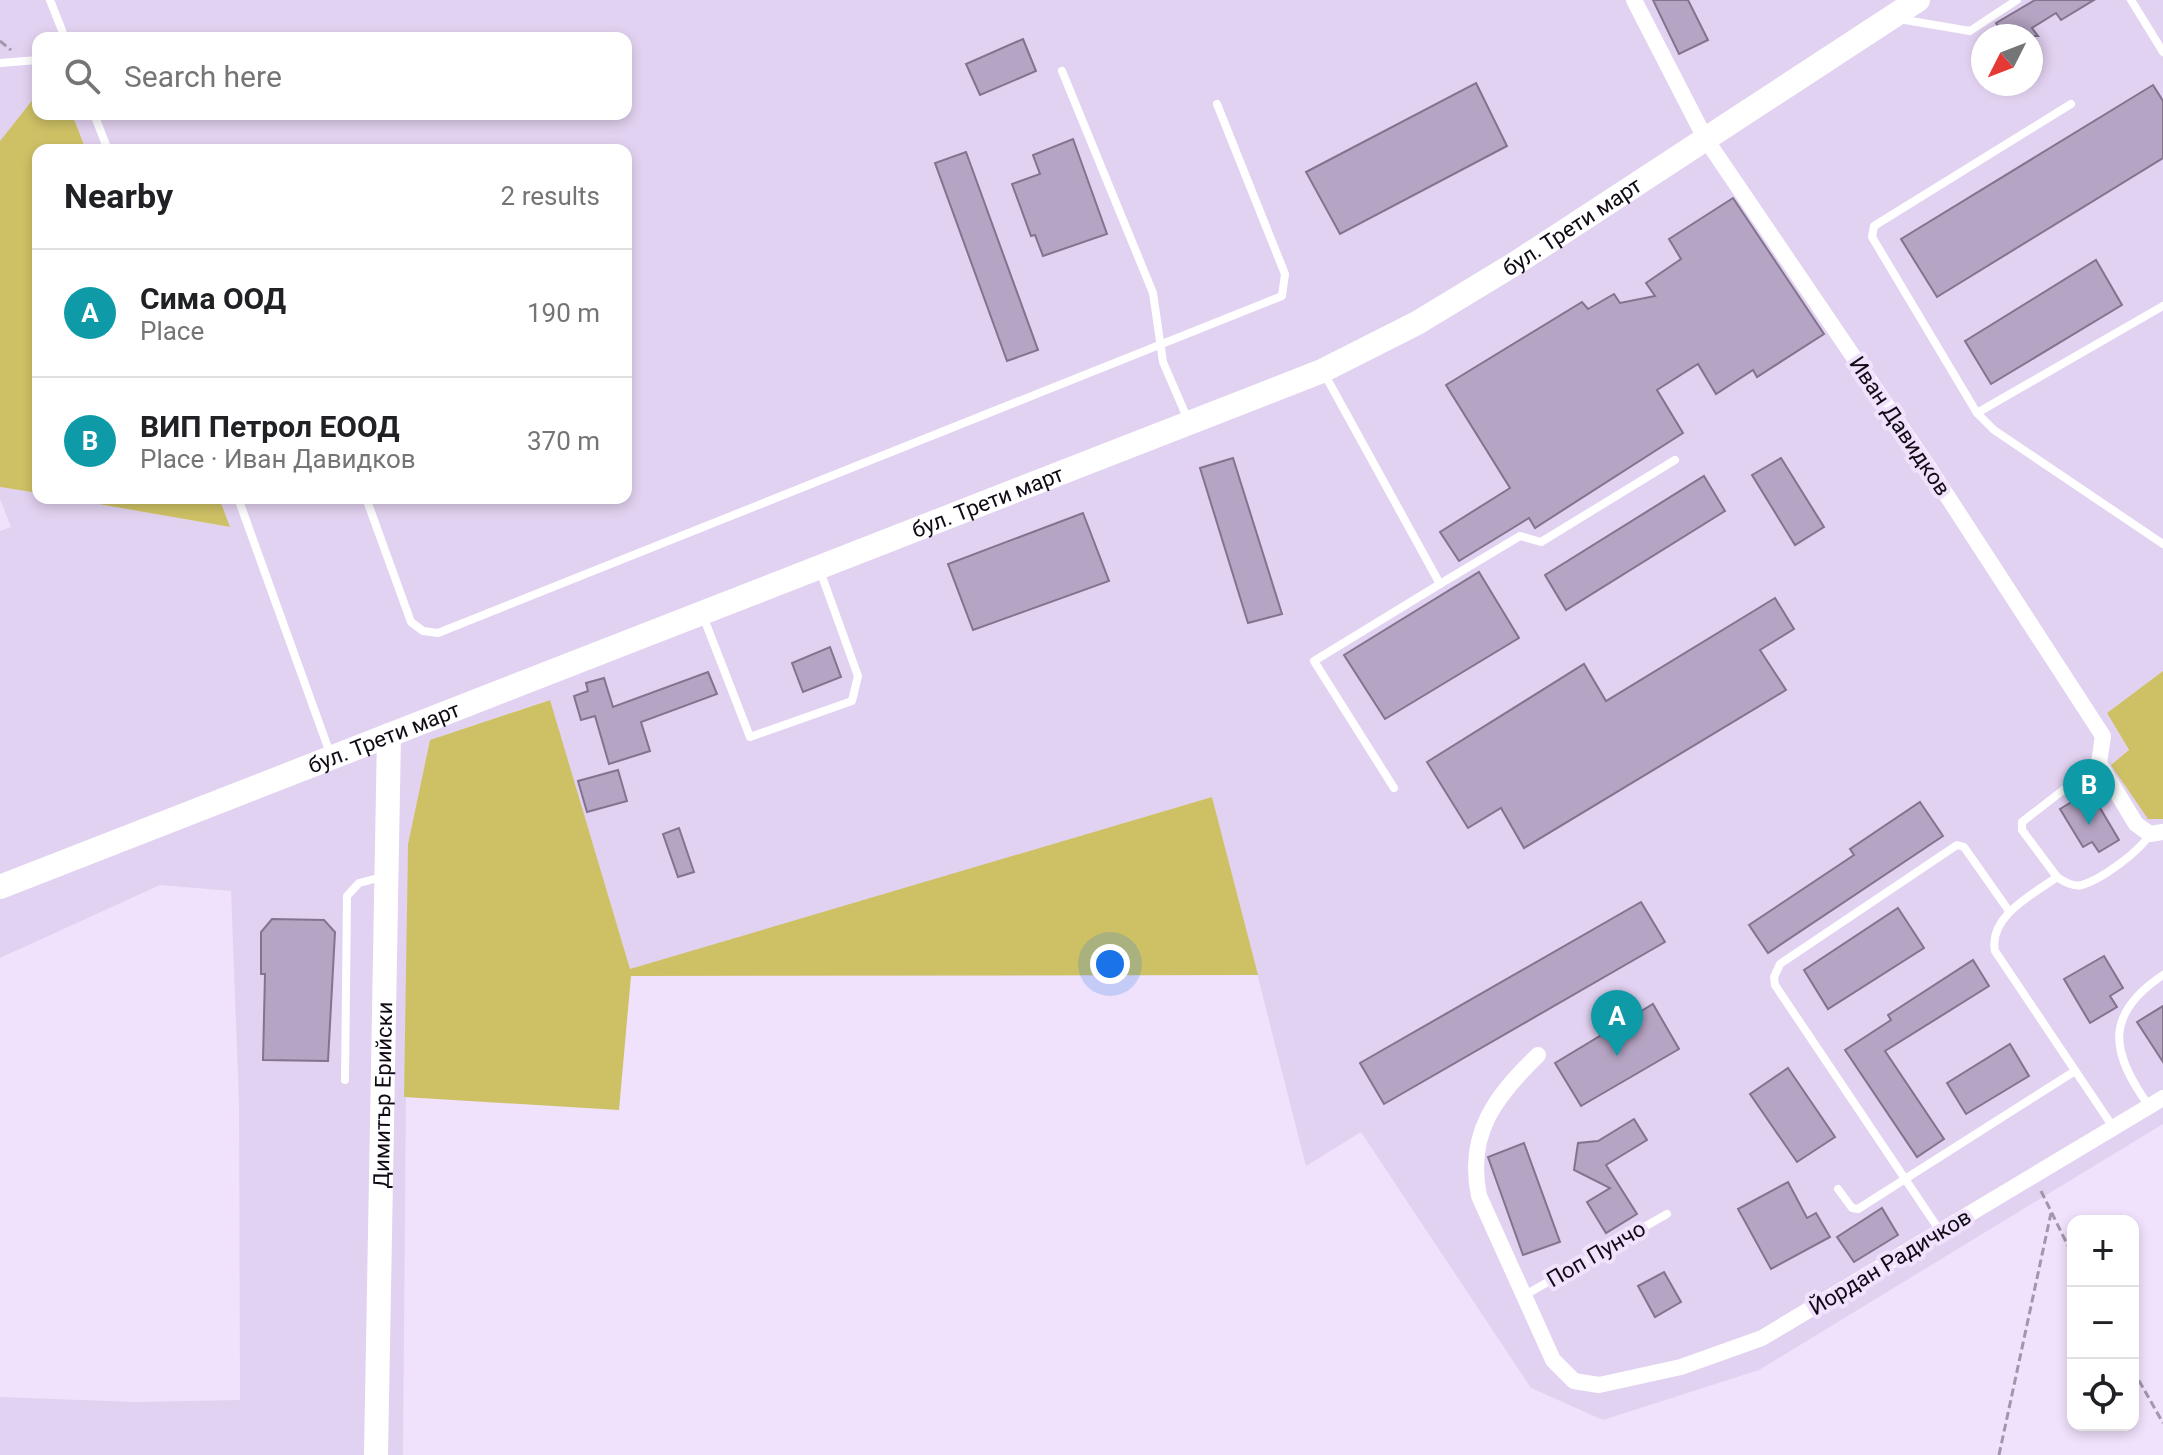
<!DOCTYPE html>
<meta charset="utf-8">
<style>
:root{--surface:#fff;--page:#f6f6f6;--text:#202124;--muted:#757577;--line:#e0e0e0;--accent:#756800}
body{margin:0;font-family:Roboto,sans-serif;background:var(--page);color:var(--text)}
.controls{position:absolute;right:24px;bottom:24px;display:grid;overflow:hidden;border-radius:16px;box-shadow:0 4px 12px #0003}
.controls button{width:72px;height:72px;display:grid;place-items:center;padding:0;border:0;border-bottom:2px solid var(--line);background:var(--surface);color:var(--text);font:40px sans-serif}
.compass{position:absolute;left:1971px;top:24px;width:72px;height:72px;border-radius:50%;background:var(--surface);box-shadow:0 4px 12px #0003;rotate:228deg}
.you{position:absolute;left:1110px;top:964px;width:28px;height:28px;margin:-20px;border:6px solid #fff;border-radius:50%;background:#1a73e8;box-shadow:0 0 0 12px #1a73e833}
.badge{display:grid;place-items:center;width:52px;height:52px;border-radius:50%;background:var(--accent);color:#fff;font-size:26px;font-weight:700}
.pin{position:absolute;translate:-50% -66px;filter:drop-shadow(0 2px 4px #0008)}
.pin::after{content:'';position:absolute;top:42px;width:28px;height:24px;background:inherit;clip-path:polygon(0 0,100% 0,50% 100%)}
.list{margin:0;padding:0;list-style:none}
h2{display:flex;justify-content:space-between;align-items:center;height:104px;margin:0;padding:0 32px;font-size:34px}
h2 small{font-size:26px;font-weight:400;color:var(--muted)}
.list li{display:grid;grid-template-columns:52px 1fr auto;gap:24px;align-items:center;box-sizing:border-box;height:128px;padding:0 32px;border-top:2px solid var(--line)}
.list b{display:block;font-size:30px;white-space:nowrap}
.list p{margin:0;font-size:26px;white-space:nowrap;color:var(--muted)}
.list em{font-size:26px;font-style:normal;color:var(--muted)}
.icon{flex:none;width:44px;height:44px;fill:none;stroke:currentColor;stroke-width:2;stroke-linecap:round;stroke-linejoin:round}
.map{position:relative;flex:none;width:2163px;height:1455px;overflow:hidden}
.search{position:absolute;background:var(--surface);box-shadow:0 4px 12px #0003;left:32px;top:32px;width:600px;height:88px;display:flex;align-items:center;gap:20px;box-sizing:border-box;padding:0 28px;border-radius:16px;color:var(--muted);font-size:30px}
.panel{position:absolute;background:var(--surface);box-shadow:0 4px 12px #0003;left:32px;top:144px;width:600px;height:360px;border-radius:16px}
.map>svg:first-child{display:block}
.built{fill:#e2d2f1;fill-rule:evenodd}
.green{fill:#cec165}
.building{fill:#b5a4c3;stroke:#82738f;stroke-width:2}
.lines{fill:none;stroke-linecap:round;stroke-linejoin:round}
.path{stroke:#a296ab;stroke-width:3;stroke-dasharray:8 4;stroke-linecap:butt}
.lane{stroke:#fff;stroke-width:8}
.street{stroke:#fff;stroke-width:16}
.secondary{stroke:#fff;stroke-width:24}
.labels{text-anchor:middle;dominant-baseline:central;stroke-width:8;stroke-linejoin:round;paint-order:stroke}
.street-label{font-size:22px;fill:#110b16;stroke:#f0e2fc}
</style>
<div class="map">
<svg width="2163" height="1455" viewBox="0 0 2163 1455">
<rect width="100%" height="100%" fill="#f0e2fc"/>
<!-- built -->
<path class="built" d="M0,0H2163V671L2107,713L2129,751L2111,765L2148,818L2163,819V1124L1759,1370L1603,1420L1531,1388L1361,1132L1306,1166L1212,797L630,970L549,700L430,740L408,844L403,1455H0V1397L135,1402L240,1400L239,1102L231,891L160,885L0,958V531L11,527L0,499V487L38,493V498H64L229,527L219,498H626V150H86L72,114H626V38H38V93L0,141ZM1983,36H2031V84H1983Z"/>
<!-- green -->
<g class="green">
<path d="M38,93V114H72L86,150H38V493L0,487V141Z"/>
<path d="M64,498H219L230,527Z"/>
<path d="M2163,671V819H2148L2111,765L2129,750L2107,713Z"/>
<path d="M550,700L630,969L1212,797L1258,975L631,976L619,1110L404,1097L408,844L430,740Z"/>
</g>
<!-- building -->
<g class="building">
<path d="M1653,0H1688L1708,40L1679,54Z"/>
<path d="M2035,0H2094L2061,20L2056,13L2032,28L2038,36H2004L1996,23Z"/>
<path d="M1023,39L1036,71L980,95L966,64Z"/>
<path d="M1476,83L1507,146L1340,234L1306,172Z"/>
<path d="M2153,85L2163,101V158L1937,297L1901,239Z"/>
<path d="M1073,139L1107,234L1043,256L1035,235L1031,236L1012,184L1040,174L1033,155Z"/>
<path d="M966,152L1038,350L1007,361L935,163Z"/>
<path d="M1733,198L1824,334L1757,377L1753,370L1716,394L1698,364L1657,390L1683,433L1535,528L1529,518L1459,561L1440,532L1510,488L1446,385L1582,302L1588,309L1614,294L1620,303L1655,296L1646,283L1681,259L1669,239Z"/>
<path d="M2096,260L2122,305L1991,384L1965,341Z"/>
<path d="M1233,458L1282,614L1248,623L1200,468Z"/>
<path d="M1781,458L1824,527L1795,545L1752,475Z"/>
<path d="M1704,476L1725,511L1566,610L1545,575Z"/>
<path d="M1083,513L1109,581L973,630L948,564Z"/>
<path d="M1479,572L1519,638L1385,719L1344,655Z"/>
<path d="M1775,598L1794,629L1760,650L1786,690L1524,848L1501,808L1468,828L1427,762L1584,664L1606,701Z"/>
<path d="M830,647L841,677L803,692L792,663Z"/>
<path d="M708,672L717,694L641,722L650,751L609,764L595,716L581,720L574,696L588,691L586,683L604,678L613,707Z"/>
<path d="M618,770L627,801L587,812L578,781Z"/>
<path d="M2090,791L2119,840L2099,852L2092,842L2083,847L2060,809Z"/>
<path d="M1920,802L1943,836L1768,953L1749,925L1854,855L1850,849Z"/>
<path d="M679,828L694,872L678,877L663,834Z"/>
<path d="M1641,902L1665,942L1384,1104L1360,1063Z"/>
<path d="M1898,908L1924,948L1828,1009L1804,970Z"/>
<path d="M272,919L324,920L335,932L328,1061L263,1060L265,974H261V932Z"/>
<path d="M2104,956L2123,988L2110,996L2117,1007L2090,1023L2064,979Z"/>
<path d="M1973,960L1989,986L1885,1051L1944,1139L1917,1157L1845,1050L1891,1020L1888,1015Z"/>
<path d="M1653,1004L1679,1049L1581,1106L1555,1063Z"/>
<path d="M2163,1006V1062L2137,1022Z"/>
<path d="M2010,1044L2029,1076L1966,1114L1947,1083Z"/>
<path d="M1788,1068L1835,1137L1797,1162L1750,1094Z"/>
<path d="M1634,1119L1647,1140L1606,1165L1637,1214L1606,1233L1587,1202L1610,1188L1574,1170L1578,1143L1598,1141Z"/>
<path d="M1524,1143L1560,1242L1523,1255L1488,1157Z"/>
<path d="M1788,1182L1807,1218L1816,1213L1830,1237L1771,1269L1738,1209Z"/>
<path d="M1882,1208L1898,1235L1854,1262L1837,1237Z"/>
<path d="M1664,1272L1681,1302L1655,1317L1638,1286Z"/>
</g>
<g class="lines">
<!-- path -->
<g class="path">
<path d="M0,41L11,50"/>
<path d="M2041,1191L2073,1256"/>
<path d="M2133,1370L2163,1423"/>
<path d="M1999,1455L2051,1213"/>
</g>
<!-- lane -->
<g class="lane">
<path d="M50,0L65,38"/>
<path d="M2131,0L2163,52"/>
<path d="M1899,19L1970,31L2017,0"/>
<path d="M0,63L38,60"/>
<path d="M1062,71L1153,293L1163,362L1188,420"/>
<path d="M2071,104L1874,226L1872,237L1977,413L2163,306"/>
<path d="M94,114L108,150"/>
<path d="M1325,375L1440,584L1314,661L1394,788"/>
<path d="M1977,413L1994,430L2163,544"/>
<path d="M238,498L331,756"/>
<path d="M366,498L411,622L423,631L438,633L1282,296L1285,274L1217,104"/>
<path d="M1440,584L1520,536L1541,542L1675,460"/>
<path d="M703,616L750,737L852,701L858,676L819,568"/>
<path d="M2098,763L2022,822V830L2057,877C2034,894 1988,916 1995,951L2113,1127"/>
<path d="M2057,877C2064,882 2073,887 2082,885C2102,879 2139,852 2150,834"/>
<path d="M345,1080L347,896L359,883L382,877"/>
<path d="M2149,1106C2111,1053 2103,1015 2163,975"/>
<path d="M1838,1189L1852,1208L1858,1209L2075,1071"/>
<path d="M1940,1231L1775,985L1774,977L1780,964L1957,845L1964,847L2009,911"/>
<path d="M1525,1295L1667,1214"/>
</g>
<!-- street -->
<g class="street">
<path d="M1634,0L1705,138L1929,468L2103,736L2099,763L2136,824L2150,834L2163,832"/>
<path d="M1538,1055C1496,1096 1466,1133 1479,1196L1553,1360L1574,1381L1599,1385L1681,1367L1762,1338L2163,1098"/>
</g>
<!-- secondary -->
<g class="secondary">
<path id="s1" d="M0,887L1322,371L1417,323L1516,263L1918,0"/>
<path id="s2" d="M376,1455L389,735"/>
</g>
</g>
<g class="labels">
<!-- street labels -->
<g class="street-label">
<text stroke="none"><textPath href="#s1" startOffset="1708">бул. Трети март</textPath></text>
<text transform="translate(1900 426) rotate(56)">Иван Давидков</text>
<text stroke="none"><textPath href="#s1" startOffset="1060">бул. Трети март</textPath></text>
<text stroke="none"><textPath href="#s1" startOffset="412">бул. Трети март</textPath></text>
<text stroke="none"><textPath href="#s2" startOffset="360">Димитър Ерийски</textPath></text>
<text transform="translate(1596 1254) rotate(-30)">Поп Пунчо</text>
<text transform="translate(1890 1262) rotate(-31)">Йордан Радичков</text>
</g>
</g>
</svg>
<div class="controls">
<button>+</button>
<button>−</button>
<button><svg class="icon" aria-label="locate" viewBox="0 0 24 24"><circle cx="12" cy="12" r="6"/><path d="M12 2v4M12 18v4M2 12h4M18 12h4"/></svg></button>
</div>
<svg class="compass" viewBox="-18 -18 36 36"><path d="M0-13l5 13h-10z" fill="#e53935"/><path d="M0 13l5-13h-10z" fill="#757577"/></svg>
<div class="you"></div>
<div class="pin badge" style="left:1617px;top:1056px;background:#0f9aa8">A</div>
<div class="pin badge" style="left:2089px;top:825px;background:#0f9aa8">B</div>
<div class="search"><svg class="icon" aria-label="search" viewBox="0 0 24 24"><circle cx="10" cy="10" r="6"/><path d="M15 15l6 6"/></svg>Search here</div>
<section class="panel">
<h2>Nearby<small>2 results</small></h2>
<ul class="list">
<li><span class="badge" style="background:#0f9aa8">A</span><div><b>Сима ООД</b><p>Place</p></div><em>190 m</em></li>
<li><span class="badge" style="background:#0f9aa8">B</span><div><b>ВИП Петрол ЕООД</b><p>Place · Иван Давидков</p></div><em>370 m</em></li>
</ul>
</section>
</div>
